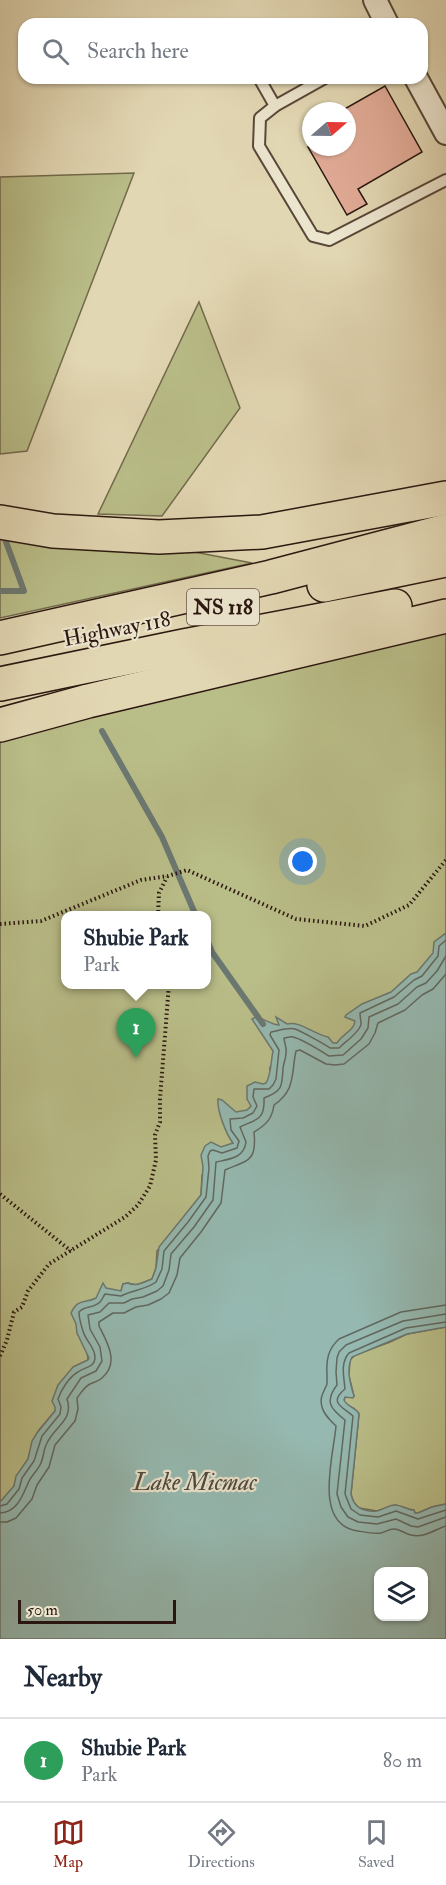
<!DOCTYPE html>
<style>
:root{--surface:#fff;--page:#f6f6f7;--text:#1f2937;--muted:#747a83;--line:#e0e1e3;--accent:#8f2418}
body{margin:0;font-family:"IM FELL Double Pica",serif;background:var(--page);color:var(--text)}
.controls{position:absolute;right:18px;bottom:18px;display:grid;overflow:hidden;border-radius:12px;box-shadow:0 2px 4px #0004}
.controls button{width:54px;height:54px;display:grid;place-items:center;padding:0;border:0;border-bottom:2px solid var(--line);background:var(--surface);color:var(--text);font:30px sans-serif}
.compass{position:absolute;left:302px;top:102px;width:54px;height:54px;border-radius:50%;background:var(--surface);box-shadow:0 2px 4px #0004;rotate:70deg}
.scale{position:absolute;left:18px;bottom:15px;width:158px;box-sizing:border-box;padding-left:6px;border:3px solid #2b1710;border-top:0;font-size:16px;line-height:21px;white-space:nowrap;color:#2b1710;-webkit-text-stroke:4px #ece5ce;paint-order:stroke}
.you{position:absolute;left:303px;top:862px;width:21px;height:21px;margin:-15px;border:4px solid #fff;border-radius:50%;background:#1a73e8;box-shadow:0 0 0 9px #1a73e833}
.badge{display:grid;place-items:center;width:39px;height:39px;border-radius:50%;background:var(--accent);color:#fff;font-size:20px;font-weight:700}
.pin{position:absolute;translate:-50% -50px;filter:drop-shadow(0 2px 3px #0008)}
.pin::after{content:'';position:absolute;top:32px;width:21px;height:18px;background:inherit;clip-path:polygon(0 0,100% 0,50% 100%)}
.popup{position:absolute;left:61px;top:911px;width:150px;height:78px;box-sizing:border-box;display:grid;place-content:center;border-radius:12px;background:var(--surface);filter:drop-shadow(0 2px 4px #0005);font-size:20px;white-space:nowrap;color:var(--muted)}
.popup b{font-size:22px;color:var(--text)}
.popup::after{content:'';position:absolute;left:50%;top:100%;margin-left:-12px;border:12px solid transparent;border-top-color:var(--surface)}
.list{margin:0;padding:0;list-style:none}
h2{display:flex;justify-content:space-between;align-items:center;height:78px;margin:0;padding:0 24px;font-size:26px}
h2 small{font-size:20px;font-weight:400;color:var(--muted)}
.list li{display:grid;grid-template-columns:39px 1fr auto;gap:18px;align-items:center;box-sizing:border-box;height:84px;padding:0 24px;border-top:2px solid var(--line)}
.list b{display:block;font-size:22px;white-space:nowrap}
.list p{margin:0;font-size:20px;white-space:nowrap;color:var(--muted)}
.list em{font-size:20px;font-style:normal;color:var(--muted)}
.icon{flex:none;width:33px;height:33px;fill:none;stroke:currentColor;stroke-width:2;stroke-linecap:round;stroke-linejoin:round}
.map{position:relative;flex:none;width:446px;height:1639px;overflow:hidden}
.search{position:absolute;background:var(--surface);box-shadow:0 2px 4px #0004;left:18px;right:18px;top:18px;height:66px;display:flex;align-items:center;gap:15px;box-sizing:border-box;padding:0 21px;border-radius:18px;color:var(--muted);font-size:22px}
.sheet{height:162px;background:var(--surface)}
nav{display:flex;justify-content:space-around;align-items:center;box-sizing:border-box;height:84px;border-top:2px solid var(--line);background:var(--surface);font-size:16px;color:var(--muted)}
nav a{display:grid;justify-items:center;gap:3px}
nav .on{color:var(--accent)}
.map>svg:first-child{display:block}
.green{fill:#b9bd88;stroke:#726a4c;stroke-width:1.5;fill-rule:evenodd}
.water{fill:#95b9b1;stroke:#6b7871;stroke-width:1.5;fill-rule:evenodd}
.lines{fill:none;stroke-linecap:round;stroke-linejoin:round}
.shore{stroke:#606860;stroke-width:1.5}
.stream{stroke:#6b7871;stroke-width:6}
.building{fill:#e1ab97;stroke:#2b1710;stroke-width:1.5}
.lane-casing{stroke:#594739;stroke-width:14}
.street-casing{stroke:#594739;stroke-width:26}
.highway-casing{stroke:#2b1710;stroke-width:36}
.path{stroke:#2b1710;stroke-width:4;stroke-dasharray:1.5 3;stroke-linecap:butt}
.lane{stroke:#ece5ce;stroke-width:10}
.street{stroke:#ece5ce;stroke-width:22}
.highway{stroke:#e2d7b3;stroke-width:33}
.labels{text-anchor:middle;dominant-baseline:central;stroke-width:4.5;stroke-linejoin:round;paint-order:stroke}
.shield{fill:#ece5ce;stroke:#655549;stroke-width:1.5}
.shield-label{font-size:21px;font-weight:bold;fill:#2b1710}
.street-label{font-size:22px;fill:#2b1710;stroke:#ece5ce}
.water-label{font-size:24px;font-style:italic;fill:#4b4840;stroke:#ece5ce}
</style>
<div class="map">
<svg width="446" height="1639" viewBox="0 0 446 1639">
<rect width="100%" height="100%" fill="#e2d7b3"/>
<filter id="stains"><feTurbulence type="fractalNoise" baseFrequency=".00333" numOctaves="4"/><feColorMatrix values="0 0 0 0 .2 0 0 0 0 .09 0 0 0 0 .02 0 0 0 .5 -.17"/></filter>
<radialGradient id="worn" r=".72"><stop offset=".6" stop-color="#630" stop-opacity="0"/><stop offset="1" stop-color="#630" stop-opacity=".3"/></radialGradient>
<!-- green -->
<g class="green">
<path d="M134,173L27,451L0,454V177Z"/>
<path d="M199,302L240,408L162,516L98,514Z"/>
<path d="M0,515L252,563L0,618Z"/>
<path d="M446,629V975L410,1039L270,1067V1077L252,1119L232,1141L233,1143L202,1175L201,1195L157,1251L156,1268L152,1279C144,1282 136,1287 128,1283L123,1284L121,1291L92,1300L77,1332L87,1351L88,1360L73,1367L55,1411L39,1430L31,1448L28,1459L22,1469L10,1494L0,1504V739ZM66,916H207V984H66Z"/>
<path d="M446,1327V1504L432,1507L418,1513H415L414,1510H409L395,1505L377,1511L359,1508L353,1502L351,1494L359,1414C355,1408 347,1407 344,1401L345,1397L354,1396L349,1376L350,1360L355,1355L390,1342L407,1334Z"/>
</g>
<!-- water -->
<path class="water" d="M446,933V1327L407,1334L352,1357C346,1369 350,1383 354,1396L353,1398L345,1397L344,1400C347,1407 356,1407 359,1414L351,1494C354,1508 363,1512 377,1511C382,1510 389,1505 395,1505C402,1505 407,1510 414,1510L415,1513H418L432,1507L446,1504V1639H0V1502L14,1486L16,1476L28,1459L32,1441L37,1433L55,1411V1407L52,1401L58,1385L73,1367L88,1360L89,1358L77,1333L76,1324L71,1313C78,1298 84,1304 96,1298L103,1283L106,1288L121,1291L123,1284L128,1283C136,1287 144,1282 152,1279L156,1268L159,1247L201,1195L203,1167L201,1155L205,1146L211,1142L221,1147L233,1143C226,1134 217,1111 218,1099L222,1100L236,1112L247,1110L251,1106L247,1099V1086L255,1082L263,1084L266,1083C271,1076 271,1060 273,1051L252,1019L256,1017C263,1018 272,1025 279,1025L276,1017L287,1024C301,1021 313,1034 328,1037L333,1043H337C342,1034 354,1031 355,1021L345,1017L346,1015L362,1004L391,992L411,974L417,972L433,953L434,942ZM378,1572H424V1616H378Z"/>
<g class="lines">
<!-- shore -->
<g class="shore">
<path d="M446,1305L401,1312L339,1339C328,1349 326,1360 327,1374C327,1376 327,1382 327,1384C324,1392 319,1397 322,1407C324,1415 330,1420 336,1426C334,1454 312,1525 358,1531C364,1532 374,1534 381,1533C385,1532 389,1529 394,1529C400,1529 405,1534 411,1535C424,1538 434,1530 446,1526"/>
<path d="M446,1314L403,1321L346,1345L339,1352L337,1358L336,1372L337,1385C324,1402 331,1409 345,1420L337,1494L341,1507L348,1517L358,1522L377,1524L396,1519L411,1526L418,1527L446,1517"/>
<path d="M446,1322L406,1328L349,1353C340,1363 344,1377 345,1389C328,1403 343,1407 353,1416L345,1494L351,1509L360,1515L378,1517L396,1511L418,1519L446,1510"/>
<path d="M0,1506L7,1504L19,1489L22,1478L34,1461L42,1436L60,1414L61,1407L58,1399C61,1390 69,1377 78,1372C84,1367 95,1368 95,1357C95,1347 85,1340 83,1331C81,1325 79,1317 79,1312C85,1305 93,1309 100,1302C102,1300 103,1297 105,1294L121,1296C132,1290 145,1290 156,1282L162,1269L164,1251L188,1222L206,1197L209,1168L208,1156L210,1151L213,1150L222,1153L237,1148L239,1141L231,1130L230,1119L243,1118L253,1113L257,1106L253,1097L254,1089H269L273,1085L276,1079L279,1050L270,1035L271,1032C278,1031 288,1027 295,1029C301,1031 326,1045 330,1048H339C345,1042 360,1032 361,1024C361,1020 360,1017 360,1013L394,997L414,980L422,976L438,956L439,946L446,940"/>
<path d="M0,1513C18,1512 23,1494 29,1481C32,1475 37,1471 40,1465C44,1458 43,1450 47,1443C55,1426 74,1420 67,1399L81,1378L96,1371L102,1361L100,1347L90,1329L88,1315L100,1312L109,1303H124L132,1299L143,1297L157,1291L163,1286L169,1270L171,1254L194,1227L213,1200L216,1162C230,1159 244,1158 246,1142L240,1127C257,1119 265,1120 264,1098C283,1091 282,1086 283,1068C284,1062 286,1058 286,1053C287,1047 284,1043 284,1038C286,1038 291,1036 293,1037C302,1039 321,1051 329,1056L343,1055L361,1039L368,1028L369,1017L398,1004L417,987L426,983L437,971L446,956"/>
<path d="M0,1522H7L16,1518L32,1499L37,1485L49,1467L55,1445L75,1421L78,1409L77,1398C81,1393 84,1387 90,1384C94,1382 99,1381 102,1378C120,1363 107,1342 99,1326V1322L113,1313H124L136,1307L148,1305L161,1299L169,1293L177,1275L180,1258L201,1232L221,1203L225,1170C248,1160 257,1162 254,1132C266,1125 272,1119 274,1105C296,1090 291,1074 296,1051L300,1050L326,1064L335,1065L344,1064L369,1044L375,1033L378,1023L405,1010L422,995L433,989L446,974"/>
</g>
<!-- stream -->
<g class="stream">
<path d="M0,591H24L5,539"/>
<path d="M102,731L162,837L196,916"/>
<path d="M207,940L212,952L263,1024"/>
</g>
</g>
<!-- building -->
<path class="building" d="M385,86L422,152L358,189L367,204L347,215L308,147H347V111H341Z"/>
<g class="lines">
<!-- lane casing -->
<g class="lane-casing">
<g id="lane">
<path d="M259,78L275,106"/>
<path d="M325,78L275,106L260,118L259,146L313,236L329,240L446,180"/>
</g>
</g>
<!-- street casing -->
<g class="street-casing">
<g id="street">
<path d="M375,0L387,24"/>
<path d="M416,78L446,133"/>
</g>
</g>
<!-- highway casing -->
<g class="highway-casing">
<g id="highway">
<path d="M0,522L53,531L159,537L262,532L446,498"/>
<path d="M324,585L446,560"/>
<path d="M0,638L271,577L446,531"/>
<path d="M0,684L184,646L395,606"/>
<path d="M0,725L88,701L446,616"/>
</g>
</g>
<!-- path -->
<g class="path">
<path d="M158,916L159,893L167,877"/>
<path d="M0,924L41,921L141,880L168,876L187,870L296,919L365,926L409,905L446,860"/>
<path d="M0,1194L71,1251"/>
<path d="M0,1356L7,1340L14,1312L22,1307L28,1291L49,1264L125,1217L138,1205L150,1186L156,1160L155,1135L160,1122V1099L169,984"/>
</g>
<!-- lane -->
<use href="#lane" class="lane"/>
<!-- street -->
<use href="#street" class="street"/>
<!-- highway -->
<use href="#highway" class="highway"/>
</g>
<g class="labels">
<!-- shield labels -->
<rect class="shield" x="187" y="589" width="72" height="36" rx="4.5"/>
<g class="shield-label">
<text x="223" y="607">NS 118</text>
</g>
<!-- street labels -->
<g class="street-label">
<text transform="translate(117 629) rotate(-11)">Highway 118</text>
</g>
<!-- water labels -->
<g class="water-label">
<text x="195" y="1482">Lake Micmac</text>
</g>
</g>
<rect width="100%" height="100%" filter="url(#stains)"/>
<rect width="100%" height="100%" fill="url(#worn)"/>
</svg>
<div class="controls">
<button><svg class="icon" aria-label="layers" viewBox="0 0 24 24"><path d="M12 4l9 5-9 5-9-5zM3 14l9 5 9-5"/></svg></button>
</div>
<svg class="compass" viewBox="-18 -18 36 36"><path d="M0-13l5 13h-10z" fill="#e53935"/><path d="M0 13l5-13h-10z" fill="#747a83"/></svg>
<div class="scale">50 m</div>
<div class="you"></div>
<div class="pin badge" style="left:136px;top:1058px;background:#2e9e5b">1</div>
<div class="popup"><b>Shubie Park</b>Park</div>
<div class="search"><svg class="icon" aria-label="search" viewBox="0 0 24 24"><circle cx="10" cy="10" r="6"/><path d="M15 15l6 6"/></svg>Search here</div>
</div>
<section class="sheet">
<h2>Nearby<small></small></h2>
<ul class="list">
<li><span class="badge" style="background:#2e9e5b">1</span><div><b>Shubie Park</b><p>Park</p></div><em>80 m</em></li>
</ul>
</section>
<nav>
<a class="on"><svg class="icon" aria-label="map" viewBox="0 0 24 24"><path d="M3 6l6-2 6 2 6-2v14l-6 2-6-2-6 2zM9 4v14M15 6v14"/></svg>Map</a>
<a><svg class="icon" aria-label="directions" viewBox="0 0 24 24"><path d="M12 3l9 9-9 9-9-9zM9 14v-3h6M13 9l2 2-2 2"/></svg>Directions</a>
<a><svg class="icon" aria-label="saved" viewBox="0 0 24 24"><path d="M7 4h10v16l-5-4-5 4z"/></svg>Saved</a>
</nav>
